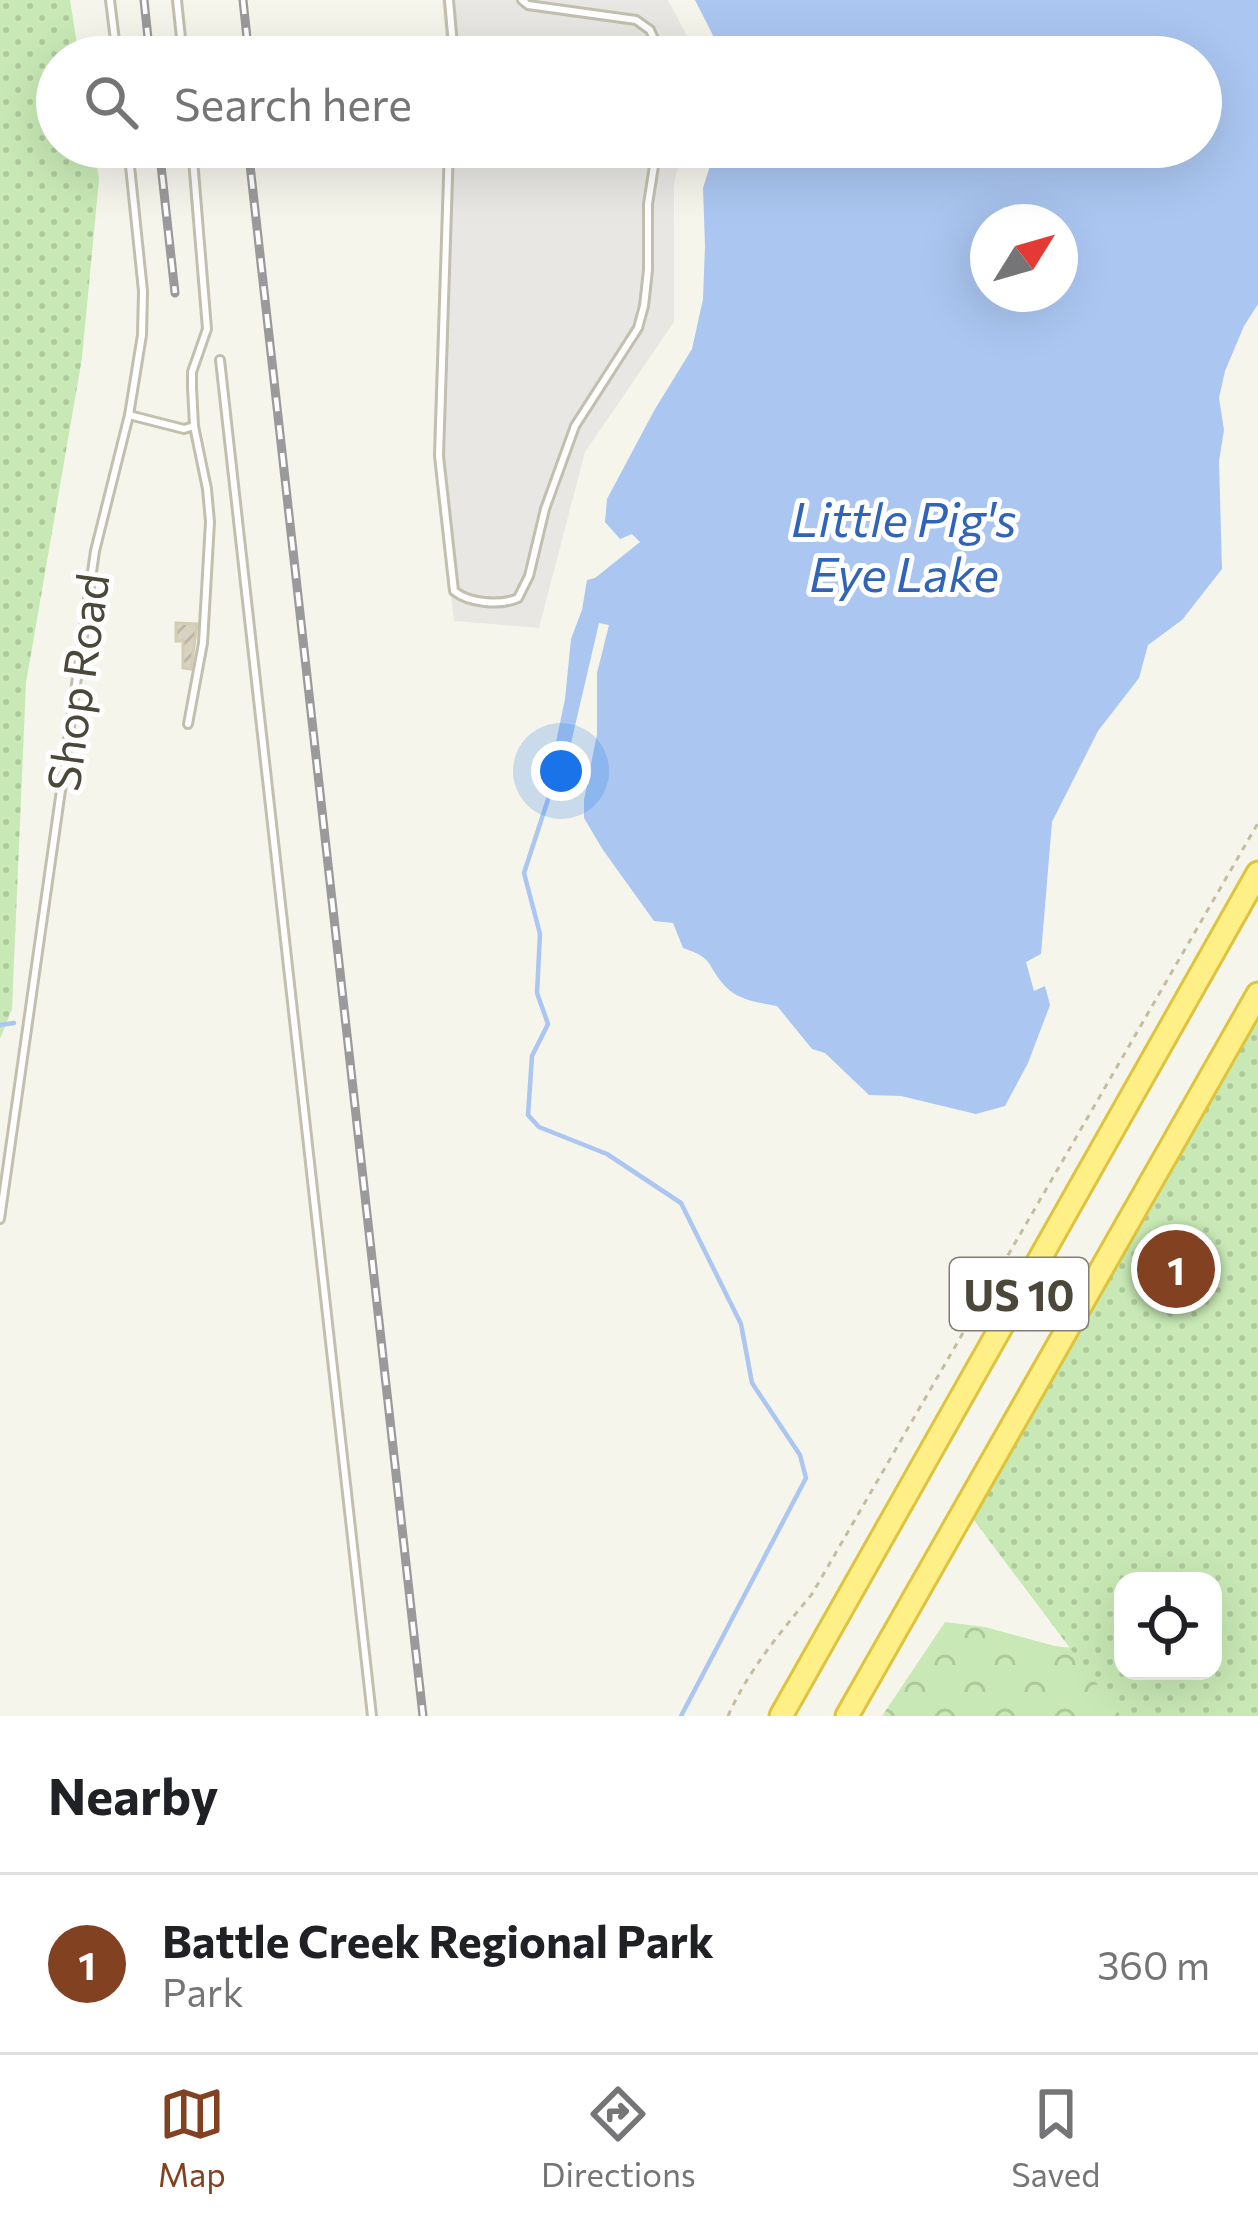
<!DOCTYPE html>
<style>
:root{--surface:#fff;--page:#f2f2f2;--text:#202124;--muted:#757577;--line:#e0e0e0;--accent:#824222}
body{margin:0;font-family:Commissioner,sans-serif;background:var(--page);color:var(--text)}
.controls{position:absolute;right:36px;bottom:36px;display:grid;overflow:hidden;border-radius:24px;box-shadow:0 12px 48px #0002}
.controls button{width:108px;height:108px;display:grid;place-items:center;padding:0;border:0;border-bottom:3px solid var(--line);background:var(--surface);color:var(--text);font:60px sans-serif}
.compass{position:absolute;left:970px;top:204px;width:108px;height:108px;border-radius:50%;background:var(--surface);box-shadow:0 12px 48px #0002;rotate:53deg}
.you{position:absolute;left:561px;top:771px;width:42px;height:42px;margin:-30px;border:9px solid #fff;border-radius:50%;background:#1a73e8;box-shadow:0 0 0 18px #1a73e833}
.badge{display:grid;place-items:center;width:78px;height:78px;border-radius:50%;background:var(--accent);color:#fff;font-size:39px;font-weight:700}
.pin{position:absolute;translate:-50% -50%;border:6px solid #fff;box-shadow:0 3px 12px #0006}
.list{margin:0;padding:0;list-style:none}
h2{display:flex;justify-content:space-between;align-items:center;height:156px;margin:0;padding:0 48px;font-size:51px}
h2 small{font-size:39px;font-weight:400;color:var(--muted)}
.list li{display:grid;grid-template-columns:78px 1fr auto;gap:36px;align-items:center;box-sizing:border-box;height:180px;padding:0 48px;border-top:3px solid var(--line)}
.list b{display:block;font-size:45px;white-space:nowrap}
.list p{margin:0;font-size:39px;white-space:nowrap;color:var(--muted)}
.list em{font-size:39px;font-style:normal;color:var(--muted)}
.icon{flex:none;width:66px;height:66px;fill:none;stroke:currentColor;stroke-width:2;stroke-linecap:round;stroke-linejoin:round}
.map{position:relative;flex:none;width:1258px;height:1716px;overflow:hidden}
.search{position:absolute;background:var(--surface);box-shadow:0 12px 48px #0002;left:36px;right:36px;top:36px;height:132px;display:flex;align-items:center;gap:30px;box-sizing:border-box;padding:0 42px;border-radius:66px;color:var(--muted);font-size:45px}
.sheet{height:336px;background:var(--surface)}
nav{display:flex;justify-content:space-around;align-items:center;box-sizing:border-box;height:168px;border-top:3px solid var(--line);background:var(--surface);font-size:33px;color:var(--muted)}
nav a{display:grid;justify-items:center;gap:6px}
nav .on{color:var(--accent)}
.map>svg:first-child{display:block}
.forest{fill:url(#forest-crowns)}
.park{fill:url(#park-dots);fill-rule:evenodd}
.parking{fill:#e8e7e3}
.water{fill:#aac6f1;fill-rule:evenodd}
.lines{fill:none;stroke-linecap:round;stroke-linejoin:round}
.stream{stroke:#aac6f1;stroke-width:4.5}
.building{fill:url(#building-hatch);stroke:#d3cdb4;stroke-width:3}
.service-casing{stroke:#c2bfae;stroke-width:12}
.trunk-casing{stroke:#dec33d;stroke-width:27}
.path{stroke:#c4be9f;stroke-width:3;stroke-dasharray:6 6;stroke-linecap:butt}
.service{stroke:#fff;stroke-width:6}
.trunk{stroke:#fef086;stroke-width:21}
.rail-casing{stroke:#9a9a9a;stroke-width:9}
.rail{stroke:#fff;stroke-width:4.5;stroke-dasharray:14;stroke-linecap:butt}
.labels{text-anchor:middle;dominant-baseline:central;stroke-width:10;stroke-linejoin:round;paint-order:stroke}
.shield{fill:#fff;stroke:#817e74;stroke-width:3}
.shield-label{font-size:42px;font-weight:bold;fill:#4b4739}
.street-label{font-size:45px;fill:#4b4739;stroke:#fff}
.water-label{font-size:48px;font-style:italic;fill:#3064b9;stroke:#fff}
</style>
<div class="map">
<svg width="1258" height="1716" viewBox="0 0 1258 1716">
<defs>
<pattern id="forest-crowns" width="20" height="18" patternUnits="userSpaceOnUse" patternTransform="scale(3)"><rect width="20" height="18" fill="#c8e9b5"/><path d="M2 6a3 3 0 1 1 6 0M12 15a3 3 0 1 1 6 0" fill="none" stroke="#adc99c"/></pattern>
<pattern id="park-dots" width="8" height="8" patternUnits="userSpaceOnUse" patternTransform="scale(3)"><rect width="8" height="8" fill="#c8e9b5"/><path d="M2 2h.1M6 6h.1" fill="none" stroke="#adc99c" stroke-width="1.8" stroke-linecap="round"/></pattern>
<pattern id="building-hatch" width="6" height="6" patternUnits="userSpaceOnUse" patternTransform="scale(3)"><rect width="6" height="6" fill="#d8d3c1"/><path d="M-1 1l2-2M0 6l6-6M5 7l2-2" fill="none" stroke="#bbb6a7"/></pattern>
</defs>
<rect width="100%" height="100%" fill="#f6f5ec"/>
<!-- forest -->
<path class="forest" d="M945,1622L985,1627L1055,1646L1123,1654V1671H1213L1258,1716H882Z"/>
<!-- park -->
<g class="park">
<path d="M0,0H70L79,57H57V147H94L99,179L82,358L26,683L12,1009L0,1039Z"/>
<path d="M1258,984V1716H1121L961,1503ZM1123,1581H1213V1671H1123Z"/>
</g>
<!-- parking -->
<g class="parking">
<path d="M442,0H668L698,57H447Z"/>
<path d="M444,147H684L674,182V322L585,452L539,628L454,621L433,435Z"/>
</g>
<!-- water -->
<path class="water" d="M695,0H1258V304L1244,326L1225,371L1219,398L1224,430L1219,461L1222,569L1182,620L1148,645L1139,678L1098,731L1052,822L1041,954L1026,962L1034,991L1045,986L1050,1005L1028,1063L1005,1106L976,1114L901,1096L869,1095L825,1053L812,1049L777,1006C758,1002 738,1001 724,985C705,963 715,959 683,948L673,923L654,921L603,850L584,818V800L597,734V673L609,625L599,623L561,786L548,780L565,699L571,639L582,610L587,580L595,578L640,542L632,534L620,539L605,522L607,499L655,409L692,349L703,299L705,246L703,188L716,147H1201V57H724ZM988,222H1060V294H988Z"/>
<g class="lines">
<!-- stream -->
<g class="stream">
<path d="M554,781L524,873L540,934L537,993L548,1024L532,1056L528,1115L539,1127L607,1154L681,1203L741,1324L752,1383L800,1455L806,1478L681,1716"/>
<path d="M0,1025L14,1023"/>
</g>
</g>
<!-- building -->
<path class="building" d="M176,623L197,624L191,669L183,668V641H176Z"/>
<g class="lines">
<!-- service casing -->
<g class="service-casing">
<g id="service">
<path d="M110,0L117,57"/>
<path d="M177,0L183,57"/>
<path d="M449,0L454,57"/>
<path d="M522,0L528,5L636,20L650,30L662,57"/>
<path d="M449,147L439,456L454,591C469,603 500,606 518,598L529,576L545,509L575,426L638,328L644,306L648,270V204L657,147"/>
<path d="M220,360L372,1716"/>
<path d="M129,415L184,429L194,426"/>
<path d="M188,724L203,643L210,522L207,489L194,426L192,387V372L207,329L192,147"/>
<path d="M0,1219L95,551L129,415L142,335L143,291L128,147"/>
</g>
</g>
<!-- trunk casing -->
<g class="trunk-casing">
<g id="trunk">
<path d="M781,1716L1258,873"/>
<path d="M847,1716L1258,994"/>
</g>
</g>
<!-- path -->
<path class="path" d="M728,1716C749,1669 780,1633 812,1594L1258,823"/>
<!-- service -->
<use href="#service" class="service"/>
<!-- trunk -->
<use href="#trunk" class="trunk"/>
<!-- rail casing -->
<g class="rail-casing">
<g id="rail">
<path d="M144,0L150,57"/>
<path d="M243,0L249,57"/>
<path d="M159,147L175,293"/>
<path d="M248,147L423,1716"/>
</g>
</g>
<!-- rail -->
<use href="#rail" class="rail"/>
</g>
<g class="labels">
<!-- shield labels -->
<rect class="shield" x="950" y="1258" width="138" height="72" rx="9"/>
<g class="shield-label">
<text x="1019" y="1294">US 10</text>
</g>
<!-- street labels -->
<g class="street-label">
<text transform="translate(76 682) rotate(-82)">Shop Road</text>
</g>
<!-- water labels -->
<g class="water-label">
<text x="904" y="517">Little Pig's<tspan x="904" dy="55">Eye Lake</tspan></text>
</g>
</g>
</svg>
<div class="controls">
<button><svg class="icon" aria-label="locate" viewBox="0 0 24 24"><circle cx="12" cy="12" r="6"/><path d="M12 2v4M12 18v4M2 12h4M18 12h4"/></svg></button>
</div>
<svg class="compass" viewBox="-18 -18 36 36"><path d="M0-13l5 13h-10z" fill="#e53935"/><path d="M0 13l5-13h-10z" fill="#757577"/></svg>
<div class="you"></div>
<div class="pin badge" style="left:1176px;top:1269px">1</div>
<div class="search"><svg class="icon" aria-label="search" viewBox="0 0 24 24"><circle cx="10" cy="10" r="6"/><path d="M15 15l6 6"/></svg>Search here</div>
</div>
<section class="sheet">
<h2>Nearby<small></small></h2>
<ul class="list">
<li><span class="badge">1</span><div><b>Battle Creek Regional Park</b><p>Park</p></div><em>360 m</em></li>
</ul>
</section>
<nav>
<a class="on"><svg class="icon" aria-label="map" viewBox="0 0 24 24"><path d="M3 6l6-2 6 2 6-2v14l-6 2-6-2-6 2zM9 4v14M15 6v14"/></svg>Map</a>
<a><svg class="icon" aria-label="directions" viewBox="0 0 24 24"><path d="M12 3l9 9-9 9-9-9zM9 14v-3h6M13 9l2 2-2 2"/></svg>Directions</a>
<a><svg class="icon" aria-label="saved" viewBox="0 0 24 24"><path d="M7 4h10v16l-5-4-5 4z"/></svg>Saved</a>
</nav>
